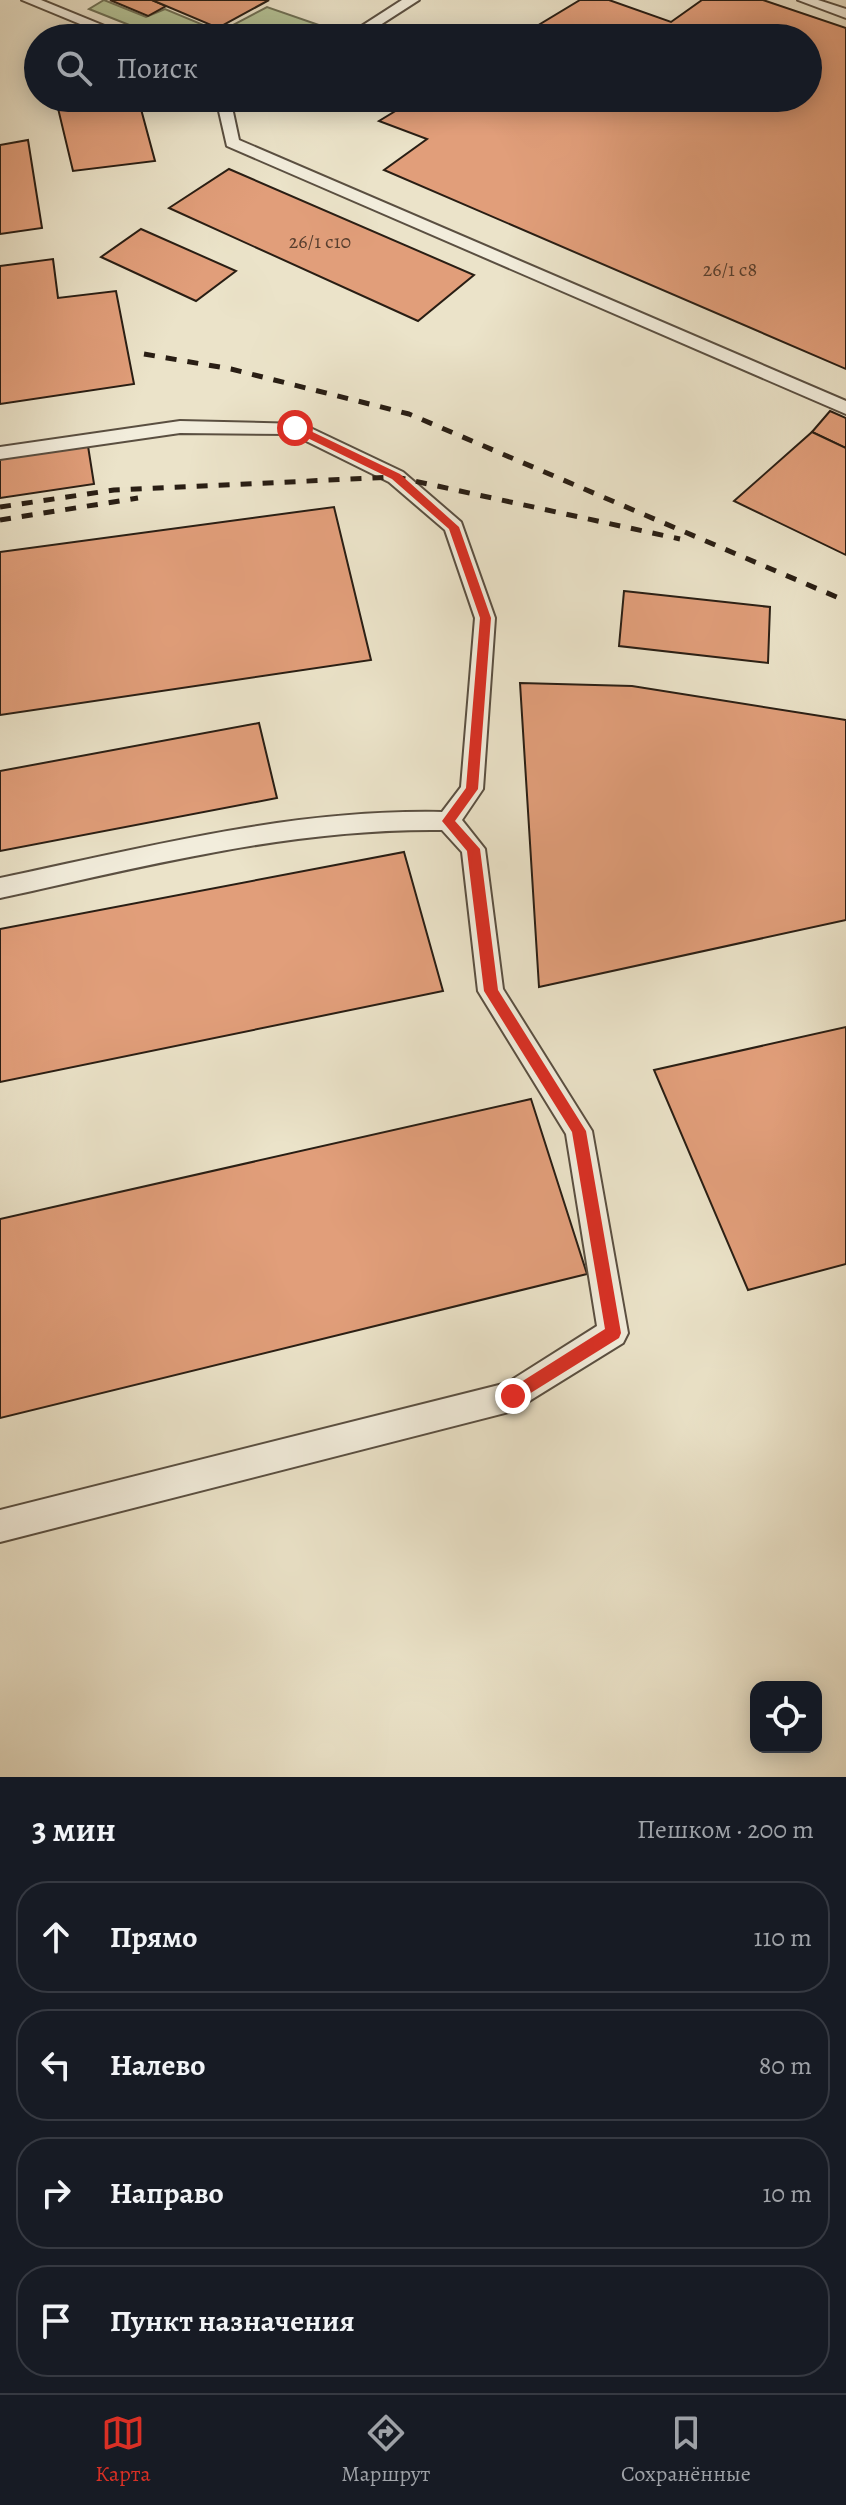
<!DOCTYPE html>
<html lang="ru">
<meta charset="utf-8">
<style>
:root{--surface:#171b24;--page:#242831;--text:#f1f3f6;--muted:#9ea1a6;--line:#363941;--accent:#d93025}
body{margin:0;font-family:Alegreya,serif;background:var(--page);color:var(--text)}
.controls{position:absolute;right:24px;bottom:24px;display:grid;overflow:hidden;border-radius:16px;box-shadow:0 4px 20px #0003}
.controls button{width:72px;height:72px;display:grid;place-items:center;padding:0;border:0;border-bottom:2px solid var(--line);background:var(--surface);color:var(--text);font:40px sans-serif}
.stop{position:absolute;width:24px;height:24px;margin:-18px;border:6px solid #d93025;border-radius:50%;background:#fff}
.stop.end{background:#d93025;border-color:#fff;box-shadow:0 2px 8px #0008}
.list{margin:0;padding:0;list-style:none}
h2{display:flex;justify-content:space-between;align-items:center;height:104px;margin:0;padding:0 32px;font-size:34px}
h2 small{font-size:26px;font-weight:400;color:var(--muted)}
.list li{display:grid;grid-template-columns:52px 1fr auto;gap:24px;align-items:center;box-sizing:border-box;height:112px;margin:0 16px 16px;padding:0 16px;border:2px solid var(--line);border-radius:32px}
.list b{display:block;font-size:30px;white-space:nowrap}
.list em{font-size:26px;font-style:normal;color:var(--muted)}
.icon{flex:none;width:44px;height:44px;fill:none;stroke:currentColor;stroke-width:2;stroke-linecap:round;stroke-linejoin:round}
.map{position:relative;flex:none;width:846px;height:1777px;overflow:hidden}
.search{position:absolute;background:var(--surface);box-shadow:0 4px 20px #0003;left:24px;right:24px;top:24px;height:88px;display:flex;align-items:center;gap:20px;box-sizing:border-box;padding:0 28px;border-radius:44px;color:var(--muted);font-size:30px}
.sheet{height:616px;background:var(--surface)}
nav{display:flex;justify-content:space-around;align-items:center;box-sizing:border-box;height:112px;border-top:2px solid var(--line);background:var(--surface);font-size:22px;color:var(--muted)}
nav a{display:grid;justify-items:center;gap:4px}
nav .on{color:var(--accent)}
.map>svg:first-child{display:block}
.green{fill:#b6c497;stroke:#707156;stroke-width:2}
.building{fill:#e19e7a;stroke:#291e14;stroke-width:2}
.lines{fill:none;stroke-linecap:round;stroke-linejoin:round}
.lane-casing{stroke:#5a4f41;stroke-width:4}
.lane{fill:#f2eddc;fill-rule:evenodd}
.rail{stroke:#291e14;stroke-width:5;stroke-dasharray:11 11;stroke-linecap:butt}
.route{fill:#d93025}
.labels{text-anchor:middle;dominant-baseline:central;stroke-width:8;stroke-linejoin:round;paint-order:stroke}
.far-number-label{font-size:20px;fill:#573e2e}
</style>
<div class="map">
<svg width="846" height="1777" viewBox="0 0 846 1777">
<rect width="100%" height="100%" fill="#ebe3c9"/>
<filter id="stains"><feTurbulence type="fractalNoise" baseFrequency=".0025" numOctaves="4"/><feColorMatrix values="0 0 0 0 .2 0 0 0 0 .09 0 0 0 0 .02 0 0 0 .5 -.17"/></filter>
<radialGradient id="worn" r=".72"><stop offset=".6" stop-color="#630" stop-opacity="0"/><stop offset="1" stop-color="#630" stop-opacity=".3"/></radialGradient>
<!-- green -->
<path class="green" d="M104,0L146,17L165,9L220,32L267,7L339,32L328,38H162L89,9Z"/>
<!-- building -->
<g class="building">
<path d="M110,0H152L166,6L148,16Z"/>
<path d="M152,0H269L218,28Z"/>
<path d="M580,0H609L671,22L702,0H763L846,28V369L384,170L427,139L379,121L417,98H808V38H517Z"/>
<path d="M76,98H138L155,161L73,171L56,100Z"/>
<path d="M28,140L42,228L0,234V145Z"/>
<path d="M229,169L474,275L418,321L169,208Z"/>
<path d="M141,229L236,271L196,301L101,257Z"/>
<path d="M53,259L58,298L116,291L134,384L0,404V266Z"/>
<path d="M830,411L846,418V448L812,432Z"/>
<path d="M812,432L846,448V555L734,501Z"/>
<path d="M88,446L94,484L0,498V459Z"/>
<path d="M334,507L371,660L0,715V552Z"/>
<path d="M624,591L770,607L768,663L619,646Z"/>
<path d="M520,683L632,686L846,720V920L539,987Z"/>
<path d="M259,723L277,798L0,851V771Z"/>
<path d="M404,852L443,991L0,1082V929Z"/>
<path d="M846,1027V1264L748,1290L654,1070Z"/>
<path d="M531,1099L587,1274L0,1418V1219Z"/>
</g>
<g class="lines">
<!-- lane casing -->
<g class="lane-casing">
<g id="lane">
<path d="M22,0H41L134,38H114Z"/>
<path d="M402,0H419L360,38H343Z"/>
<path d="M798,0H818L846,9V18Z"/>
<path d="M216,98H230L239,140L846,401V414L227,146Z"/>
<path d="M180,421L302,424L403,472L461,522L495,618L483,789L462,820L485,849L503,989L592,1131L628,1333L623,1343L513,1411L0,1542V1510L507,1383L597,1326L566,1134L478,991L462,852L442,830C291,828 147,866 0,898V878C147,847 291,809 442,812L461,787L475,618L445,530L389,482L292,434L180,433L0,459V447Z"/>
</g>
</g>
<!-- lane -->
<use href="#lane" class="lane"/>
<!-- rail -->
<g class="rail">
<path d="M144,354L231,369L409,414L846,601"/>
<path d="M0,507L114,490L396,477L680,539"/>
<path d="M0,520L138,498"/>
</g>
</g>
<!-- route -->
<path class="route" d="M291,425H298L400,474L459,527L491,618L478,789L455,821L480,849L498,990L586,1131L621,1333L619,1338L513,1404L507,1402V1391L605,1329L572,1132L484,991L467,851L442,821L466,788L480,618L449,529L392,479L291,430Z"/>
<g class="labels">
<!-- far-number labels -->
<g class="far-number-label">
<text x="320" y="241">26/1 с10</text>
<text x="730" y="269">26/1 с8</text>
</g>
</g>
<rect width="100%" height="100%" filter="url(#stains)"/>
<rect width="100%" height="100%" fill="url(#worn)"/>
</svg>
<div class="controls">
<button><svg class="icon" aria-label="locate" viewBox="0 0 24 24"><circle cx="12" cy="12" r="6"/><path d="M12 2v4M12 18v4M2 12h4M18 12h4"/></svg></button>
</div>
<div class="stop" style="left:295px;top:428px"></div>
<div class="stop end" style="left:513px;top:1396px"></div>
<div class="search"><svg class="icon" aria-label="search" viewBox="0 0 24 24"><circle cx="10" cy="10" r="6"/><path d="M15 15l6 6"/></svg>Поиск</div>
</div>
<section class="sheet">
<h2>3 мин<small>Пешком · 200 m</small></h2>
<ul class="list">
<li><svg class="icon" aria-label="ahead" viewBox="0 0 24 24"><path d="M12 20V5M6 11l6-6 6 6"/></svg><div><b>Прямо</b></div><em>110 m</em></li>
<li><svg class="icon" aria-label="left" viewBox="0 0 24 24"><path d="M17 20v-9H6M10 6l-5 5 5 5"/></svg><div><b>Налево</b></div><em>80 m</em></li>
<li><svg class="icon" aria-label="right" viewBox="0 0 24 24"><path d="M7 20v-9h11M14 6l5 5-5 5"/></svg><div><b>Направо</b></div><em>10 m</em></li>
<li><svg class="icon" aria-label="arrive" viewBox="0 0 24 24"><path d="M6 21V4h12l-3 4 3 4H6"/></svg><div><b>Пункт назначения</b></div></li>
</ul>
</section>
<nav>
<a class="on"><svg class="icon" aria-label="map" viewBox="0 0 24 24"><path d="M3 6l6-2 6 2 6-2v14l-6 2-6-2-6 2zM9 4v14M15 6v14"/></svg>Карта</a>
<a><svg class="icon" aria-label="directions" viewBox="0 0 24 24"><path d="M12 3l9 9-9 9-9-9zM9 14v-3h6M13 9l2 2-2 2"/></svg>Маршрут</a>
<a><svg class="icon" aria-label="saved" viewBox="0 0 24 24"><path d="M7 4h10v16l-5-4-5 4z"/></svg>Сохранённые</a>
</nav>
